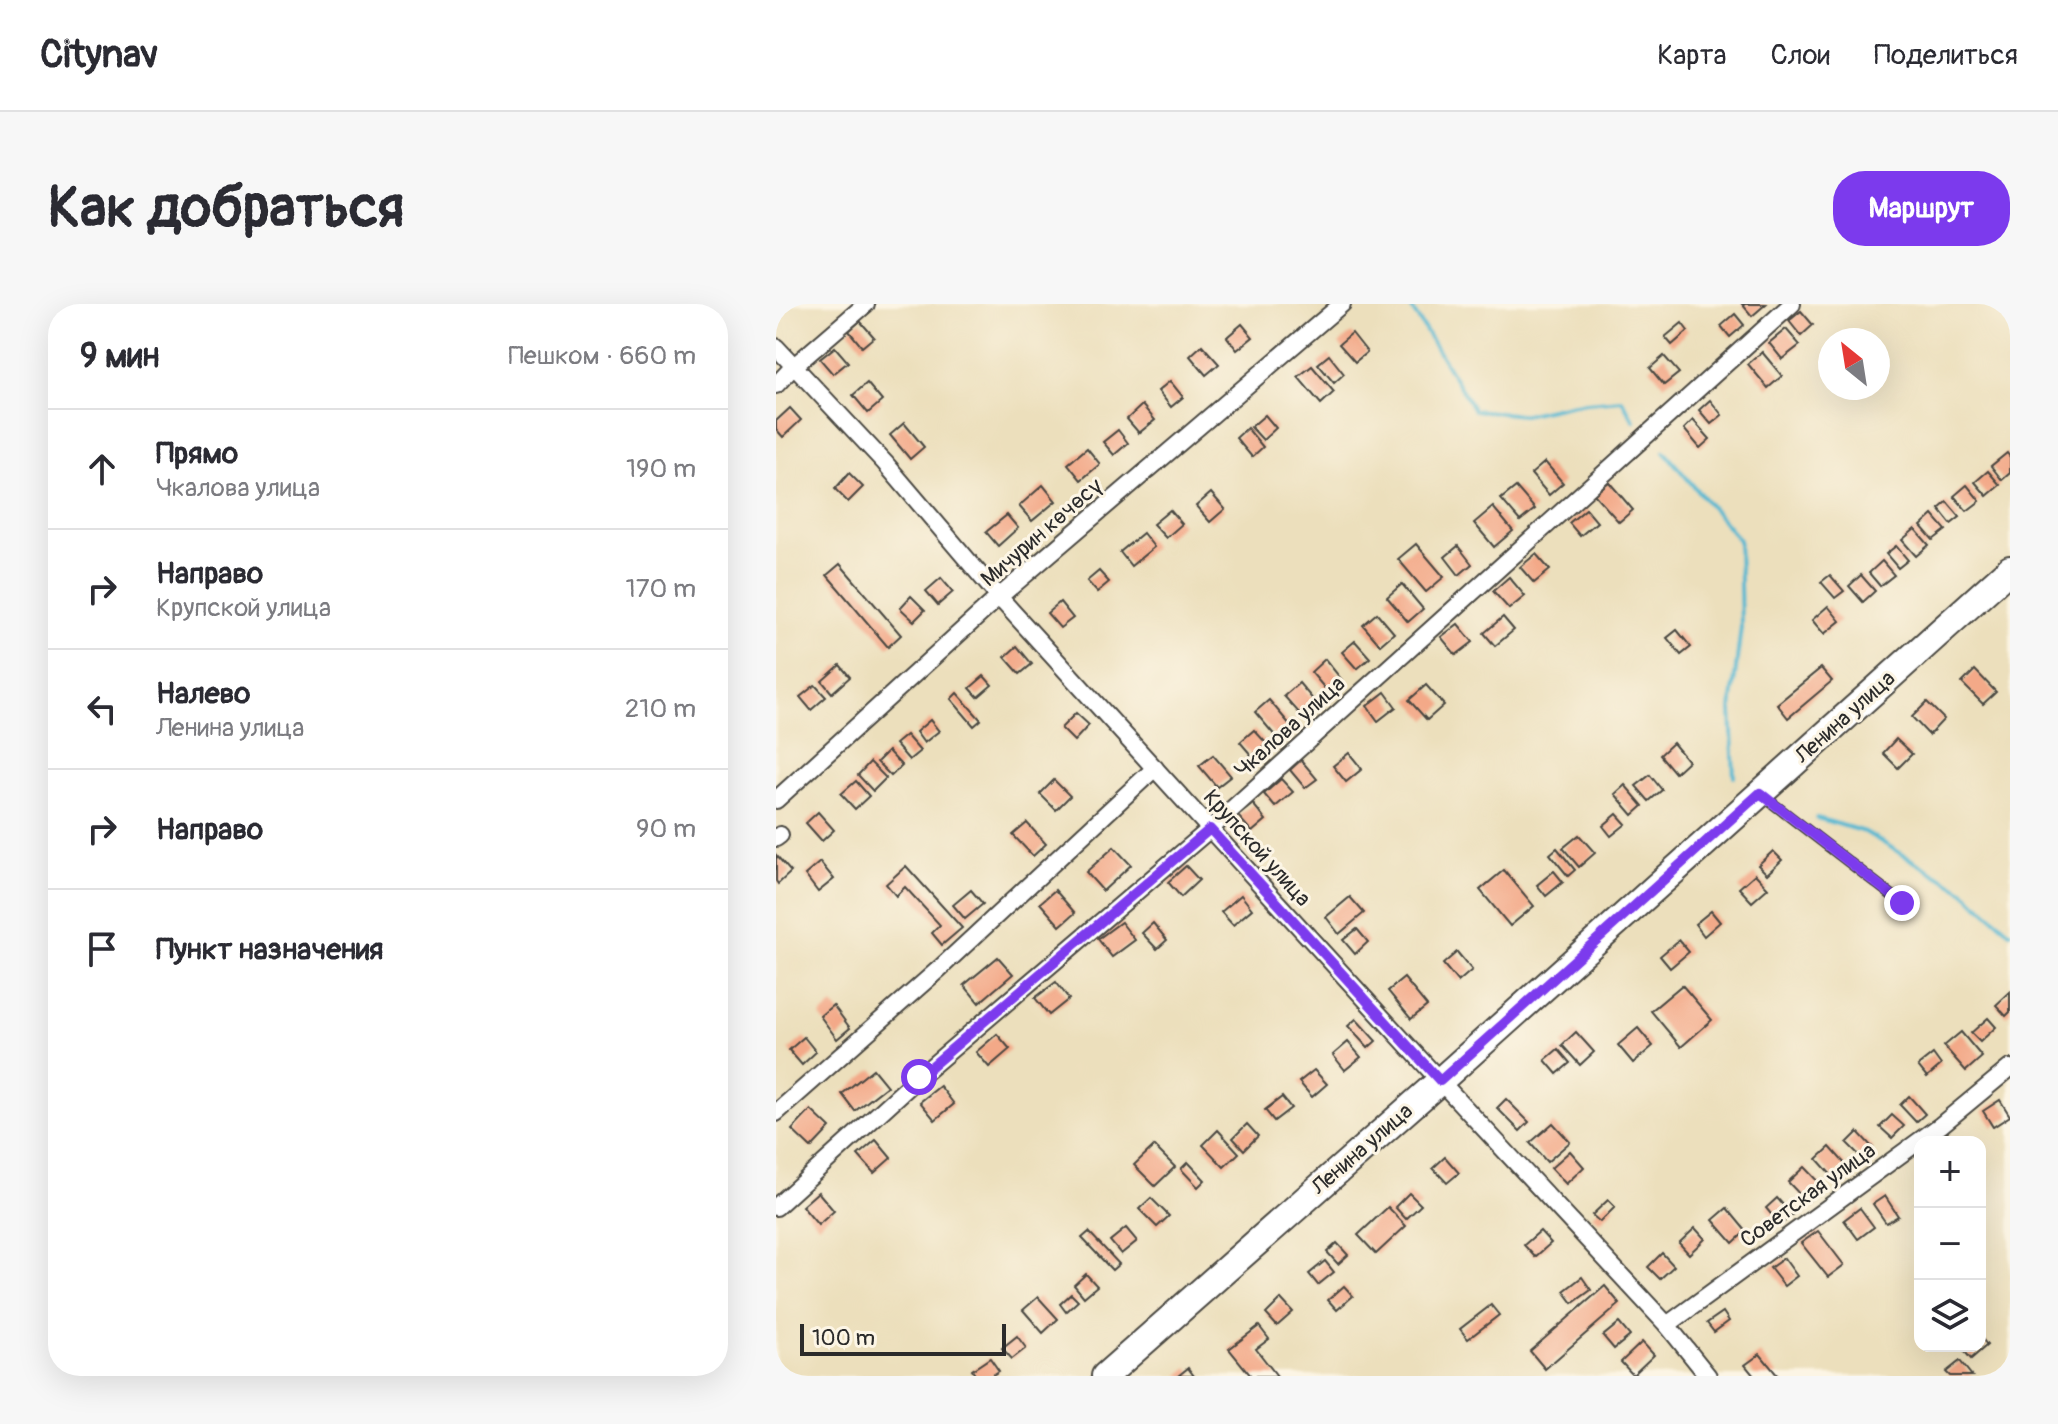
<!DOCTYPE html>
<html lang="ru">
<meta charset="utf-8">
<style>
:root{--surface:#fff;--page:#f7f7f7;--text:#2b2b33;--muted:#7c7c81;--line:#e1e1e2;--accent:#7c3aed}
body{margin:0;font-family:Pangolin,sans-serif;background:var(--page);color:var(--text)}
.controls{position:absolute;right:24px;bottom:24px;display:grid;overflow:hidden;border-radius:16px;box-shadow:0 8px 32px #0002}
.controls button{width:72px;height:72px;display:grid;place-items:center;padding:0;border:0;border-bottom:2px solid var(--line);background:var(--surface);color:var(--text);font:40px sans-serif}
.compass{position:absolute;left:1042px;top:24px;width:72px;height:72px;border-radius:50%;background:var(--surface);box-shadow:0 8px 32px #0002;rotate:330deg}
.scale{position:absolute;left:24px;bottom:20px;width:206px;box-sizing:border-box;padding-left:8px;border:4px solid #2b2b2b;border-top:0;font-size:22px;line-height:28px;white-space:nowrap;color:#2b2b2b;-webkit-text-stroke:6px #fcf5e5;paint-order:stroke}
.stop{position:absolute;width:24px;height:24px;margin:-18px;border:6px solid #7c3aed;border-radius:50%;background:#fff}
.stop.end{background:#7c3aed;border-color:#fff;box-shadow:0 2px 8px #0008}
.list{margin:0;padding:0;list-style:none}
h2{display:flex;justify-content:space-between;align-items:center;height:104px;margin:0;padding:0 32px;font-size:34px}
h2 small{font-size:26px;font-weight:400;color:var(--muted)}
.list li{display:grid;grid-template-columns:52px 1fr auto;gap:24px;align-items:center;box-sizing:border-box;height:120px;padding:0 32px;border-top:2px solid var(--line)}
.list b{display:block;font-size:30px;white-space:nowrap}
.list p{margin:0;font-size:26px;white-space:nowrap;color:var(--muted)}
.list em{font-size:26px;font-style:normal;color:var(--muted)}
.icon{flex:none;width:44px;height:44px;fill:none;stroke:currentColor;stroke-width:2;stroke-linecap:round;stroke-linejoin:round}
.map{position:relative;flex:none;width:1234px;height:1072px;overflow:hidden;border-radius:32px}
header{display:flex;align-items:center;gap:48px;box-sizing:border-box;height:112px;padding:0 40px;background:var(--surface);border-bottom:2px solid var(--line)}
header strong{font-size:38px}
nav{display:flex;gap:44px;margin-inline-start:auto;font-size:28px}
.intro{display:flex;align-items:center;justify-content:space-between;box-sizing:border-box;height:192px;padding:0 48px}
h1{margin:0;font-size:56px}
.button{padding:20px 36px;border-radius:32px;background:var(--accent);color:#fff;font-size:28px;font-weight:700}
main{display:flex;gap:48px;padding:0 48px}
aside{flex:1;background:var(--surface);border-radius:32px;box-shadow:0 8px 32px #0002}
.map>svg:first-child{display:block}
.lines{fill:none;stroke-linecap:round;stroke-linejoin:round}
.stream{stroke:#52b7d1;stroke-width:4}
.building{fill:#f3a988}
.lane-casing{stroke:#484641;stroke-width:12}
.street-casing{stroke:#484641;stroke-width:20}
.primary-casing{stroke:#484641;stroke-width:30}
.lane{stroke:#fff;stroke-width:8}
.street{stroke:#fff;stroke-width:16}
.primary{stroke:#fff;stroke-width:26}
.route{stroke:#7c3aed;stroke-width:10}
.labels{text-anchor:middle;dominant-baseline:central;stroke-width:6;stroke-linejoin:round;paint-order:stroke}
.street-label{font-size:22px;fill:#2b2b2b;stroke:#fcf5e5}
</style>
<header>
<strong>Citynav</strong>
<nav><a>Карта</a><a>Слои</a><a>Поделиться</a></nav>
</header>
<div class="intro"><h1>Как добраться</h1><a class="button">Маршрут</a></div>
<main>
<aside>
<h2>9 мин<small>Пешком · 660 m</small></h2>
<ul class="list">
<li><svg class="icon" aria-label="ahead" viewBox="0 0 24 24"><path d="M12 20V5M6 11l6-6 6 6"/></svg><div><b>Прямо</b><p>Чкалова улица</p></div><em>190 m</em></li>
<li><svg class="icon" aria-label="right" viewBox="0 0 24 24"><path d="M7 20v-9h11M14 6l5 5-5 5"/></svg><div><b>Направо</b><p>Крупской улица</p></div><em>170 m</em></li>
<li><svg class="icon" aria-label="left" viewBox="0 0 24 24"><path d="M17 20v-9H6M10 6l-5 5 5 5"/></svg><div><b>Налево</b><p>Ленина улица</p></div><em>210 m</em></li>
<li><svg class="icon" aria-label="right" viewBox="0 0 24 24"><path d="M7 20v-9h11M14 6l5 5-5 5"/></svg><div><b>Направо</b></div><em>90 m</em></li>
<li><svg class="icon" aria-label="arrive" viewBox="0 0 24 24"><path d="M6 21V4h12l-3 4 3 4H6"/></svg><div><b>Пункт назначения</b></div></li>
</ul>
</aside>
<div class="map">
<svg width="1234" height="1072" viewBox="0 0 1234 1072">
<rect width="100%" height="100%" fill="#fcf5e5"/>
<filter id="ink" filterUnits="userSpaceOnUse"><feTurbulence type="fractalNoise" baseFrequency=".0125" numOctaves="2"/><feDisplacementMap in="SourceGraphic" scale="16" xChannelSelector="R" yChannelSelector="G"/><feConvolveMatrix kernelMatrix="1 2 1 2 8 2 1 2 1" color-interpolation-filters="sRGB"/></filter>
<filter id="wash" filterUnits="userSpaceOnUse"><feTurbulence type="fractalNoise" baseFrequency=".006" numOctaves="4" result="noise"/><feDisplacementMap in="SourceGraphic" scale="32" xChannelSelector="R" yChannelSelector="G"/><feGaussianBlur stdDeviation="1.8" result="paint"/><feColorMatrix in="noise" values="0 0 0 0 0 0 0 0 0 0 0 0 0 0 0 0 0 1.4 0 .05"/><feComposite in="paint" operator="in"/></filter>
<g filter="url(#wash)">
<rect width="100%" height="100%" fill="#ecdfbc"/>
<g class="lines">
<!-- stream -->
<g class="stream">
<path d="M633,0L698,106L747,111L798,100L846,96L858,117"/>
<path d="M888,147L963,236L965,323L955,405L958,473"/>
<path d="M1041,514L1089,528L1186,586L1234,628"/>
</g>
</g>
<g id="blocks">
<!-- building -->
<g class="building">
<path d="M966,0H990L976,12Z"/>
<path d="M1025,7L1037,21L1025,32L1013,17Z"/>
<path d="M959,10L968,21L954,33L945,22Z"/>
<path d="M84,17L98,33L86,43L73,27Z"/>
<path d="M906,19L912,27L896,41L889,33Z"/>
<path d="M466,20L477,33L461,46L451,33Z"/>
<path d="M1010,25L1024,41L1006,55L993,39Z"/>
<path d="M576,29L591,48L579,58L563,40Z"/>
<path d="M426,41L443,60L430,71L414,52Z"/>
<path d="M59,43L72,58L57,70L44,55Z"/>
<path d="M986,48L1006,72L992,84L972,60Z"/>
<path d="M553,51L568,70L558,79L542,60Z"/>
<path d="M888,52L903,69L888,81L874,64Z"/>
<path d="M536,62L558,88L545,100L522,73Z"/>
<path d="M394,77L407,93L395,103L382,87Z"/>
<path d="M91,79L106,97L92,109L77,91Z"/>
<path d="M934,96L946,111L935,120L923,106Z"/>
<path d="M366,101L379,116L363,129L351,115Z"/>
<path d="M14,104L25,116L7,133L0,125V117Z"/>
<path d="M489,111L500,124L487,136L475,123Z"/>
<path d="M917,116L934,135L924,144L908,125Z"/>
<path d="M128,119L148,143L134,155L114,131Z"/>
<path d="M471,124L487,143L476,153L460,134Z"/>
<path d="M342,126L352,139L338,151L327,138Z"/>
<path d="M311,144L324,160L305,176L292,160Z"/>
<path d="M1231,149L1234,153V169L1226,176L1215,162Z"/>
<path d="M769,158L787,179L773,191L755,170Z"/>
<path d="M1212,167L1224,181L1211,192L1199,178Z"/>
<path d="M73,169L87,183L72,198L59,185Z"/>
<path d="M833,178L857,206L843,218L818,190Z"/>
<path d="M267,181L280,197L256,217L243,202Z"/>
<path d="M1191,181L1204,197L1191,207L1178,192Z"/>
<path d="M740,183L759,205L744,217L725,195Z"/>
<path d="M435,189L449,205L434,218L420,202Z"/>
<path d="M1171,198L1184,213L1175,220L1163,205Z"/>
<path d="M717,203L737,227L718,243L698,219Z"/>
<path d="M810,205L821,218L804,232L793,219Z"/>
<path d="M394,206L406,220L390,234L377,220Z"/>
<path d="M231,211L242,224L222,242L210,228Z"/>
<path d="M1157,211L1170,226L1157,236L1145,222Z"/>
<path d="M1139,225L1153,241L1140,252L1126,236Z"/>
<path d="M367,229L378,243L355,262L344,248Z"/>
<path d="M640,240L668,273L650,288L622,255Z"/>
<path d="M682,242L696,260L683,271L669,253Z"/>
<path d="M1120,242L1132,256L1122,264L1110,250Z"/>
<path d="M760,250L774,266L758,279L744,263Z"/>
<path d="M1106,257L1118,271L1104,282L1093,269Z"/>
<path d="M64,260L125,331L112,343L51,271Z"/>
<path d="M323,267L333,278L321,288L311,277Z"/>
<path d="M1054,271L1068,287L1059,294L1045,278Z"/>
<path d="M1085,271L1099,287L1087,298L1073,282Z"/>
<path d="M733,273L749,292L733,305L717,287Z"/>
<path d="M165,274L177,288L162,301L150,287Z"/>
<path d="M626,280L647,305L632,318L611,293Z"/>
<path d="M135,292L149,306L138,317L124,304Z"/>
<path d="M284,298L297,314L284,324L271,309Z"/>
<path d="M1052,302L1064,317L1048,330L1036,316Z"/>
<path d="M601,309L618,329L604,341L587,321Z"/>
<path d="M727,313L738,326L719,342L708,329Z"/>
<path d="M682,320L697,338L680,351L665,333Z"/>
<path d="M901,326L915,343L905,351L891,334Z"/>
<path d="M579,337L594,354L581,365L566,348Z"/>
<path d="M241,342L256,360L244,370L229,353Z"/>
<path d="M549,355L566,376L552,388L535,368Z"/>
<path d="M64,361L74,373L56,389L46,377Z"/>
<path d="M1045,364L1056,377L1012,414L1001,400Z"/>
<path d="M1199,366L1220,388L1207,400L1186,379Z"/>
<path d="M208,372L216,381L202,393L194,384Z"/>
<path d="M523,379L540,399L525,411L508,392Z"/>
<path d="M39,381L50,393L35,406L24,393Z"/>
<path d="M650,381L668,401L651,416L633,396Z"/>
<path d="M609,388L620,403L602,417L591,402Z"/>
<path d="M181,389L205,416L198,422L175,395Z"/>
<path d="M493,396L515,422L501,434L479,408Z"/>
<path d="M1151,398L1168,415L1153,431L1136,413Z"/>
<path d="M300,409L313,421L298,437L285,424Z"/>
<path d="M154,416L163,427L148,439L140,428Z"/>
<path d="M478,426L491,440L476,452L464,438Z"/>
<path d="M130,431L144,447L133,456L119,440Z"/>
<path d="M1120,435L1136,450L1122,464L1107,449Z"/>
<path d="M897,439L912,457L899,469L884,451Z"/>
<path d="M112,447L126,462L115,472L101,458Z"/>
<path d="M573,449L586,465L570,478L557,462Z"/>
<path d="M437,451L455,472L441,483L423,462Z"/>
<path d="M525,456L541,475L529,484L514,466Z"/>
<path d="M94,458L110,474L97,487L82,471Z"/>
<path d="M874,471L886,486L873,497L860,482Z"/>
<path d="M505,475L517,488L499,503L488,490Z"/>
<path d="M278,476L294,492L280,506L264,490Z"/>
<path d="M80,477L93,492L79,505L65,490Z"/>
<path d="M849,481L867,502L857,511L839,490Z"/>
<path d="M477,500L490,516L476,528L462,512Z"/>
<path d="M42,508L58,526L46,537L30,519Z"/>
<path d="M841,510L850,520L835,532L827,522Z"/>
<path d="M251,519L270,540L257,552L237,531Z"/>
<path d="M803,531L819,549L803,563L787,544Z"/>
<path d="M338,543L355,561L327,587L310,568Z"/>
<path d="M781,544L799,566L792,572L774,550Z"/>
<path d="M997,547L1006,556L991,570L982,561Z"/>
<path d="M0,551L15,568L2,580L0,577Z"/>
<path d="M44,558L58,575L42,588L29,571Z"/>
<path d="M130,562L186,624L166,641L156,629L164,621L129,583L120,592L110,580Z"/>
<path d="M410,562L423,576L405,593L392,578Z"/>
<path d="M728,566L758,602L734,622L704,586Z"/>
<path d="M778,567L787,578L770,592L761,581Z"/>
<path d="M979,570L992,584L976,598L963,584Z"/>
<path d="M195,586L207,600L189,615L177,601Z"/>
<path d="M279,586L299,609L284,622L264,599Z"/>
<path d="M465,591L476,605L457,621L445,608Z"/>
<path d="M574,593L588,609L563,630L550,613Z"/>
<path d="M935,607L944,618L928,632L919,620Z"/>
<path d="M345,618L359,636L336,653L322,635Z"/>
<path d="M377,619L391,636L381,645L366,629Z"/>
<path d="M581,625L592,638L579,650L567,636Z"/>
<path d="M903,636L913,648L894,664L884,652Z"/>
<path d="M681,648L696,666L682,678L667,660Z"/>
<path d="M222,653L237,670L203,699L188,681Z"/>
<path d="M628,674L651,702L635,715L612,687Z"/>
<path d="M280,678L293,695L273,711L259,694Z"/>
<path d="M906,681L936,716L905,743L875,707Z"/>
<path d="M1234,688V708L1230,712L1220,701Z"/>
<path d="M57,701L74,724L61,735L44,712Z"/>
<path d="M1212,714L1220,723L1204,738L1195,729Z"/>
<path d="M580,715L600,737L592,744L572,722Z"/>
<path d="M862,724L877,742L857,759L842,741Z"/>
<path d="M800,728L818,748L804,761L786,741Z"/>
<path d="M1185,728L1206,753L1190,767L1168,742Z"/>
<path d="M221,730L234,745L213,763L200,748Z"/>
<path d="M28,733L40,748L26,761L13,746Z"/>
<path d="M572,738L585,753L569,766L557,751Z"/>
<path d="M782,745L794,759L781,770L769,756Z"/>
<path d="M1157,750L1165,761L1151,773L1142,762Z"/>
<path d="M97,765L111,782L79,807L66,790Z"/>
<path d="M538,766L551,780L536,793L523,778Z"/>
<path d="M164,782L178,800L159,816L144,798Z"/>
<path d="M1133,792L1149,810L1140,818L1124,801Z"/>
<path d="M506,793L515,804L498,817L489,806Z"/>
<path d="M730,795L753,818L744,827L721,804Z"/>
<path d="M1224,796L1234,812L1217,823L1207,807Z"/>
<path d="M35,806L54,824L35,844L16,826Z"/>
<path d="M1116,811L1128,822L1116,834L1104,823Z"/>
<path d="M777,819L794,838L771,858L754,839Z"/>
<path d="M471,820L482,832L468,846L457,834Z"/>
<path d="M442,826L463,849L448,863L427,841Z"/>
<path d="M1082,828L1097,844L1086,854L1071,839Z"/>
<path d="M100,836L115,854L98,869L82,851Z"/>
<path d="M378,842L399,863L379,882L358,861Z"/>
<path d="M1054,843L1070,861L1057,873L1041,855Z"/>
<path d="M794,847L808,863L790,880L775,864Z"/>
<path d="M669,853L683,869L671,879L657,864Z"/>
<path d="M412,858L429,876L422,883L405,865Z"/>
<path d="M1028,863L1047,883L1031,898L1012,878Z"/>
<path d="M42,888L58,907L42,921L26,902Z"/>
<path d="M633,889L645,901L630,915L619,903Z"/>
<path d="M1109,892L1122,912L1110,919L1097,900Z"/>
<path d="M375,894L393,912L381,923L363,905Z"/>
<path d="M1001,894L1016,911L1004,921L990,904Z"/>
<path d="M832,896L839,903L824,918L816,911Z"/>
<path d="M612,903L630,922L600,950L582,931Z"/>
<path d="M951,904L970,927L957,939L937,916Z"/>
<path d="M1084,904L1098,923L1082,935L1068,916Z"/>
<path d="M350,924L361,937L345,950L334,937Z"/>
<path d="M919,924L929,935L913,950L903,939Z"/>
<path d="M764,927L775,939L759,953L748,941Z"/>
<path d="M1042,927L1068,961L1052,973L1025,939Z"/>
<path d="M313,928L343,960L336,966L306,934Z"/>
<path d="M561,939L572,951L562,960L551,948Z"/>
<path d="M886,949L898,962L884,975L872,963Z"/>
<path d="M1008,954L1021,972L1008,982L994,964Z"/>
<path d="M549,957L558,968L542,981L533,970Z"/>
<path d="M310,970L321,982L308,993L298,981Z"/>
<path d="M806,973L815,986L797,999L788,987Z"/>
<path d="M568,982L577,992L561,1006L552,996Z"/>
<path d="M829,982L844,1000L769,1065L754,1047Z"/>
<path d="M295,990L302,997L290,1008L284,1000Z"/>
<path d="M262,993L282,1015L267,1029L247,1006Z"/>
<path d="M505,995L517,1008L501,1022L490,1010Z"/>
<path d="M715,1001L723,1011L692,1035L684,1025Z"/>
<path d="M947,1008L953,1017L938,1028L931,1019Z"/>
<path d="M843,1019L854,1032L838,1045L827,1032Z"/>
<path d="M483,1022L493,1035L480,1045L501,1072H475L453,1045Z"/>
<path d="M241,1032L250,1044L236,1055L226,1044Z"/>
<path d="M1204,1032L1211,1041L1195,1055L1184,1042H1204Z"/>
<path d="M866,1038L878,1051L857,1071L845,1058Z"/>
<path d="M984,1050L1002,1072H978L969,1061Z"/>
<path d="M214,1054L223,1067L215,1072H200L196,1066Z"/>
<path d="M1184,1057L1196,1072H1174L1170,1068Z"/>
<path d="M412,1064L418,1072H402Z"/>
</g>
</g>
</g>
<g filter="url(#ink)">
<use href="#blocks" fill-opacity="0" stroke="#484641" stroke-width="2"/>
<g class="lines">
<!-- lane casing -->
<g class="lane-casing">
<path id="lane" d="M987,492L1126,599"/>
</g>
<!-- street casing -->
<g class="street-casing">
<g id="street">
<path d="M0,43L109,159L223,293L434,525L664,777L891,1021L932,1072"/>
<path d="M0,81L17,63L90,0"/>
<path d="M0,496L223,293L566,0"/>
<path d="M0,534L4,531"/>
<path d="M0,809L163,665L379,464"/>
<path d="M0,903L143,773L434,525L1016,0"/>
<path d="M891,1021L1165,821L1234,764"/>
</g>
</g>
<!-- primary casing -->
<g class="primary-casing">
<path id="primary" d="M329,1072L664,777L1234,265"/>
</g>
<!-- lane -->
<use href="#lane" class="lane"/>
<!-- street -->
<use href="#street" class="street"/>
<!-- primary -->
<use href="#primary" class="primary"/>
</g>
</g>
<g class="lines" filter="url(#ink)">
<!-- route -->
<path class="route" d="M143,773L434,525L664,777L984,489L1126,599"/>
</g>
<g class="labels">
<!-- street labels -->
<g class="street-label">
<text transform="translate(266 228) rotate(-41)">Мичурин көчөсү</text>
<text transform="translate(1069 413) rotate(-42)">Ленина улица</text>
<text transform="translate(514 423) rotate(-42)">Чкалова улица</text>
<text transform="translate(481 544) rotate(48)">Крупской улица</text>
<text transform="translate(586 845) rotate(-41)">Ленина улица</text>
<text transform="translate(1032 891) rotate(-36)">Советская улица</text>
</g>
</g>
</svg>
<div class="controls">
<button>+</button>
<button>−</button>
<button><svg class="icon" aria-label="layers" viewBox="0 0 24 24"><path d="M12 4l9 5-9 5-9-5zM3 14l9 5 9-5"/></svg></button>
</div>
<svg class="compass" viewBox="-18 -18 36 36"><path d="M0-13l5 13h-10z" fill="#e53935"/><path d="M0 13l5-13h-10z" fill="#7c7c81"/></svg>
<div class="scale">100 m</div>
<div class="stop" style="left:143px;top:773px"></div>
<div class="stop end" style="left:1126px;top:599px"></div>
</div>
</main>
